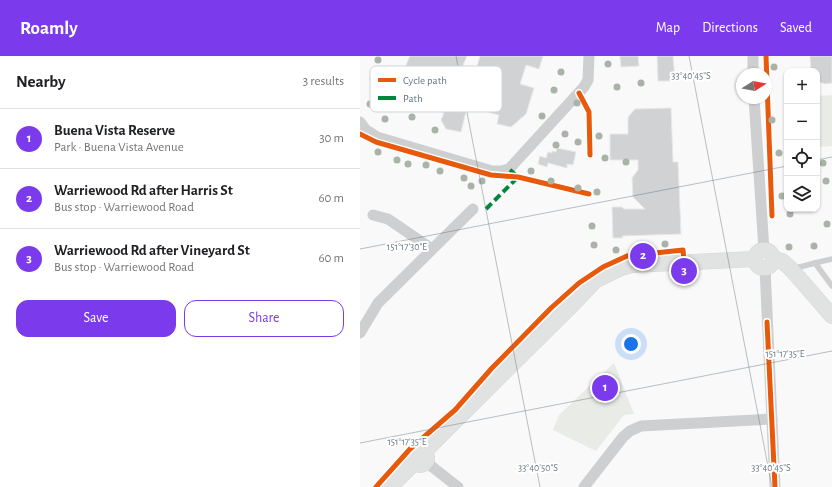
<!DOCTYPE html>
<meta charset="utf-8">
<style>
:root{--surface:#fff;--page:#f6f6f6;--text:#202124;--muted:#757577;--line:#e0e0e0;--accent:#7c3aed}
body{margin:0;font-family:"Alegreya Sans",sans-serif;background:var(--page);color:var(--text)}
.controls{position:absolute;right:12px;top:12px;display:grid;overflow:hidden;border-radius:8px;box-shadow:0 1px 3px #0004}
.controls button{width:36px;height:36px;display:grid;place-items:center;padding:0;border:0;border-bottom:1px solid var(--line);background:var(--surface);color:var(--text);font:20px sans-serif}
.compass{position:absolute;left:376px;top:12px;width:36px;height:36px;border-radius:50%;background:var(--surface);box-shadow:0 1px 3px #0004;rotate:79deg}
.you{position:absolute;left:271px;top:288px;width:14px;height:14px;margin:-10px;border:3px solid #fff;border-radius:50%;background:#1a73e8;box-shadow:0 0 0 6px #1a73e833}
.badge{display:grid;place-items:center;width:26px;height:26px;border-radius:50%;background:var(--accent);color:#fff;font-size:13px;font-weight:700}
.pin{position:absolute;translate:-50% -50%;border:2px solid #fff;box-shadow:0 1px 4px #0006}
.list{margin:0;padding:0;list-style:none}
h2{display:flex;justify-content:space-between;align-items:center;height:52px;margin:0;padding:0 16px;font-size:17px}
h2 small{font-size:13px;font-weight:400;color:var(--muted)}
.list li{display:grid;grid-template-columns:26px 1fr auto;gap:12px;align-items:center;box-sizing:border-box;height:60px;padding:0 16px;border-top:1px solid var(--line)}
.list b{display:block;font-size:15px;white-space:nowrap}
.list p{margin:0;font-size:13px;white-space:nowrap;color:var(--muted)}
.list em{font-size:13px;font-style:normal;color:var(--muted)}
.actions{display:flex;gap:8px;padding:12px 16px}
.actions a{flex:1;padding:9px 0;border:1px solid var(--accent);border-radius:12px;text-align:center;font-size:14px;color:var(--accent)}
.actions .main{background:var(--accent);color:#fff}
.icon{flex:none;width:22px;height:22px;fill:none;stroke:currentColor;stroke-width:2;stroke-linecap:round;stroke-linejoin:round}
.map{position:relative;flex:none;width:472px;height:431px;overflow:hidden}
header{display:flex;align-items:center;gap:24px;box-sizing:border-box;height:56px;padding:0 20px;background:var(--accent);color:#fff}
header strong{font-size:19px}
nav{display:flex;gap:22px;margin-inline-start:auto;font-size:14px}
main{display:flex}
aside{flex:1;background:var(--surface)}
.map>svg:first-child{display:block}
.green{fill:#e8ebe6}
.building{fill:#d0d2d3;stroke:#e8e8e8}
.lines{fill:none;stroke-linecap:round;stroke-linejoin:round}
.secondary-casing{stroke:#d5d6d7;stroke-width:16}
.lane{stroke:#cecfd0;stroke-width:5.5}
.street{stroke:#cecfd0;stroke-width:11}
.secondary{stroke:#e1e2e2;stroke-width:15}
.quiet{stroke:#00873e;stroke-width:4;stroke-dasharray:8 4;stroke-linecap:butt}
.cycleway-casing{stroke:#fff;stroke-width:8}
.cycleway{stroke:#e8590c;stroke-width:5}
.tree{fill:#a9b3a7}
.ticks{fill:none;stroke:#657683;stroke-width:1;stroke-opacity:0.45}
.key{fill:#fff;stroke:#d1d6da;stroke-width:1}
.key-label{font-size:11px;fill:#657683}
.ticks-label{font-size:10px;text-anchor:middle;fill:#657683;stroke:#fff;stroke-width:4;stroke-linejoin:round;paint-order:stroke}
</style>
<header>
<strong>Roamly</strong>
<nav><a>Map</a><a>Directions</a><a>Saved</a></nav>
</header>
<main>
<aside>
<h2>Nearby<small>3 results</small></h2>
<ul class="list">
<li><span class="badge">1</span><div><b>Buena Vista Reserve</b><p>Park · Buena Vista Avenue</p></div><em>30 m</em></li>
<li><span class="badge">2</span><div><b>Warriewood Rd after Harris St</b><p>Bus stop · Warriewood Road</p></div><em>60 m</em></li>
<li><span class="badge">3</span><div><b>Warriewood Rd after Vineyard St</b><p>Bus stop · Warriewood Road</p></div><em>60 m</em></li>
</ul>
<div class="actions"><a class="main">Save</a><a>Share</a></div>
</aside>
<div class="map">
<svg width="472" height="431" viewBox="0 0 472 431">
<rect width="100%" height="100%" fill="#f9f9f9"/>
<!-- green -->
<g class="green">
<path d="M472,39V90L457,91V40Z"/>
<path d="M254,307L274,358L264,359L236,395L193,374L199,359Z"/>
</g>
<!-- building -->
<g class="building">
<path d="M50,0H107L85,51L112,29L120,0H183L179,13L166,9L160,28L174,32L166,58L151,71L137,68L139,59L107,51L101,76L86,73L81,64L84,57L37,36L38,35L37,34L43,18H42Z"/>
<path d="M260,0H278L279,10L261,11Z"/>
<path d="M297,0H313L315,25H298Z"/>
<path d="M450,0H472V27L465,28L457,25V15H451Z"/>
<path d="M311,52L313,106H318L321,178L262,180L263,182H253L252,151H262L264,153H285L273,141L272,122L278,114V104H250V78H268V61L275,53Z"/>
<path d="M197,92L216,96L213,109L207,108V112L188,107L187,111L178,108L180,100L186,102L188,96L192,97V95L196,96Z"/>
</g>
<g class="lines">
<!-- secondary casing -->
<g class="secondary-casing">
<g id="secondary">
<circle cx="404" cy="203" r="9"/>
<path d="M414,203L422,205L431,213L472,260"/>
<circle cx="60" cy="402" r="7"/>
<path d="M64,396L214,247L236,224L261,212L272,209L395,203"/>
<path d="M30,431L54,407"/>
</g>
</g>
<!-- lane -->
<g class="lane">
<path d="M455,207L472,203"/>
<path d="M432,213L455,207L472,230"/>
</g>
<!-- street -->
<g class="street">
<path d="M393,0V18"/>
<path d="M394,42L404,194"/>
<path d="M0,66L6,74L17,81L132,115H141L149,113L224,31L228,24L229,0"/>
<path d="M13,159L28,163L72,193"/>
<path d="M405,212L415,431"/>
<path d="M0,277L18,247L113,153"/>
<path d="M66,406L98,431"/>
<path d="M224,431L263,381L270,375L281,370L412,363"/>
</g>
<!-- secondary -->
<use href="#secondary" class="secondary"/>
<!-- quiet -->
<path class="quiet" d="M126,153L158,121L149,113"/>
<!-- cycleway casing -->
<g class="cycleway-casing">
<g id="cycleway">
<path d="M406,0L412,160"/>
<path d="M219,37L229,56L230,99"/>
<path d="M0,78L16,86L131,119L158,121L229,138"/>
<path d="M407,266L415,431"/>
<path d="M16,431L50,393L95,354L132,312L191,252L219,227L243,211L267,200L323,194L324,206"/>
</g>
</g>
<!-- cycleway -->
<use href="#cycleway" class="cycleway"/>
</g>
<!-- trees -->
<g class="tree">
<circle cx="18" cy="4" r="3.5"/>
<circle cx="248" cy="8" r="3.5"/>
<circle cx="414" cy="11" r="3.5"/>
<circle cx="201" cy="16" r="3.5"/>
<circle cx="13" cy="22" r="3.5"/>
<circle cx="281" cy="27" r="3.5"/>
<circle cx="257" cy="31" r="3.5"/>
<circle cx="194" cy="34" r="3.5"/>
<circle cx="217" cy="47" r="3.5"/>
<circle cx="10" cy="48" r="3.5"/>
<circle cx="182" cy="60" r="3.5"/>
<circle cx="52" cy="61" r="3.5"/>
<circle cx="25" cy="63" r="3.5"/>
<circle cx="412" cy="64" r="3.5"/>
<circle cx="75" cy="74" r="3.5"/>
<circle cx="205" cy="78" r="3.5"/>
<circle cx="239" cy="80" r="3.5"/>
<circle cx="218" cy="86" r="3.5"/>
<circle cx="196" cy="89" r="3.5"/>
<circle cx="18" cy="96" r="3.5"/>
<circle cx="419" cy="97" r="3.5"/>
<circle cx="245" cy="102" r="3.5"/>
<circle cx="37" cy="104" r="3.5"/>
<circle cx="266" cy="106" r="3.5"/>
<circle cx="463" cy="107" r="3.5"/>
<circle cx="48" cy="108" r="3.5"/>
<circle cx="66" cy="109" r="3.5"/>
<circle cx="80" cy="115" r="3.5"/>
<circle cx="171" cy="115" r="3.5"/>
<circle cx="104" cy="122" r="3.5"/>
<circle cx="122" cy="125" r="3.5"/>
<circle cx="191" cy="125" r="3.5"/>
<circle cx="466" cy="125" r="3.5"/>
<circle cx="111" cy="130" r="3.5"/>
<circle cx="218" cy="132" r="3.5"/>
<circle cx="237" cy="136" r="3.5"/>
<circle cx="422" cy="140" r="3.5"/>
<circle cx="430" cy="158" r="3.5"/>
<circle cx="467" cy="168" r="3.5"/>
<circle cx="232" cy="170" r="3.5"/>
<circle cx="305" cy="188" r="3.5"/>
<circle cx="234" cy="189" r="3.5"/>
<circle cx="282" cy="189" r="3.5"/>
<circle cx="454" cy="190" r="3.5"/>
<circle cx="429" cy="191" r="3.5"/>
<circle cx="256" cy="194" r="3.5"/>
</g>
<!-- ticks -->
<path class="ticks" d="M96,0L180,431M329,0L412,431M457,104L472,101M0,193L427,110M0,387L472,295"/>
<!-- legend -->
<rect x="10" y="10" width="132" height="46" rx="6" class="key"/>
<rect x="18" y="22" width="18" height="4" fill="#e8590c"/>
<rect x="18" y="40" width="18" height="4" fill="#00873e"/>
<g class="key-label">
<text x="43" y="28">Cycle path</text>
<text x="43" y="46">Path</text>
</g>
<g class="ticks-label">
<text x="331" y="23">33°40'45"S</text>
<text x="47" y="194">151°17'30"E</text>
<text x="425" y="301">151°17'35"E</text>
<text x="47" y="389">151°17'35"E</text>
<text x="178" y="415">33°40'50"S</text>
<text x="411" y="415">33°40'45"S</text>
</g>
</svg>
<div class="controls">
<button>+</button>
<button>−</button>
<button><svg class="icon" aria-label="locate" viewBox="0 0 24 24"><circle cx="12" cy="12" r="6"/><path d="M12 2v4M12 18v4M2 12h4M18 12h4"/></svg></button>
<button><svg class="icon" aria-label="layers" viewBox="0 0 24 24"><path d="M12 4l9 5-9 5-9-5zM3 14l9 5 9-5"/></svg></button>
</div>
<svg class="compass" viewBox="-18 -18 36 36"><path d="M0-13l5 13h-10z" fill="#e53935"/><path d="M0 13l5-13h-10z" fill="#757577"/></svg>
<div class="you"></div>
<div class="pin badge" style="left:245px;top:332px">1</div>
<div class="pin badge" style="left:283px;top:200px">2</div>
<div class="pin badge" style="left:324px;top:215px">3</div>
</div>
</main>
